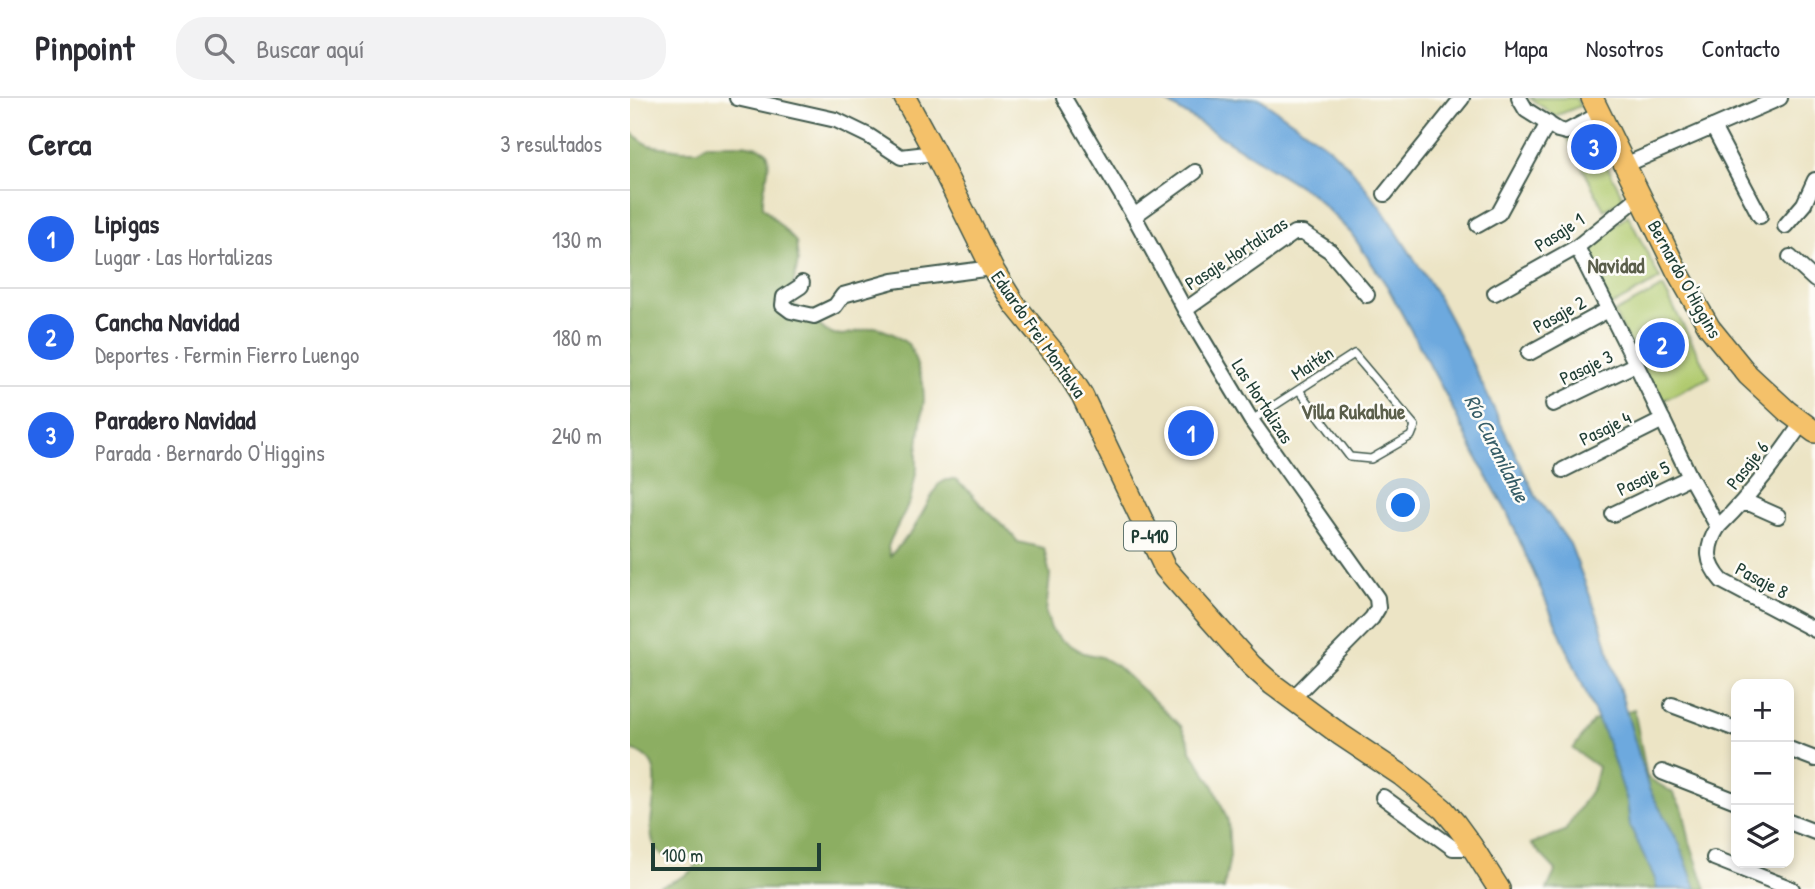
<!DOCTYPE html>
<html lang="es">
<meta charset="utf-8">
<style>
:root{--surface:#fff;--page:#f2f2f3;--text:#2b2b33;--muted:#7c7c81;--line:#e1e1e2;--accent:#2563eb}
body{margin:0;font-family:"Patrick Hand",sans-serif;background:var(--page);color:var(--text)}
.controls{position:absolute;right:21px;bottom:21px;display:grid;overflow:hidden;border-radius:14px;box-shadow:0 4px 10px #0003}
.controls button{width:63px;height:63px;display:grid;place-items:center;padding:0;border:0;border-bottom:2px solid var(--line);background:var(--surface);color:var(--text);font:35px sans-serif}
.scale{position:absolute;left:21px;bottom:18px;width:170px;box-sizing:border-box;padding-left:7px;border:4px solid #1f3d34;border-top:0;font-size:19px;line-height:24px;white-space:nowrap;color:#1f3d34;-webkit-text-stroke:5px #fdfcf7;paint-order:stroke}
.you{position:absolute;left:774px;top:408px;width:24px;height:24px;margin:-18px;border:5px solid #fff;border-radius:50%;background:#1a73e8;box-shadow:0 0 0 10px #1a73e833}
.badge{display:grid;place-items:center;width:46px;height:46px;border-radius:50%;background:var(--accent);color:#fff;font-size:23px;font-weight:700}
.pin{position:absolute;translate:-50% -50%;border:4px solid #fff;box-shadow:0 2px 7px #0006}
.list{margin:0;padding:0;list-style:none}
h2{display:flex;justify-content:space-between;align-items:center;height:91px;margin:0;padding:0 28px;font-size:30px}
h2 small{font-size:23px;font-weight:400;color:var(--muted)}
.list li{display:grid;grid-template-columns:46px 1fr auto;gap:21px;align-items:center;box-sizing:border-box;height:98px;padding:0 28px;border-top:2px solid var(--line)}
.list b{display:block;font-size:26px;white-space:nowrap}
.list p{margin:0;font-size:23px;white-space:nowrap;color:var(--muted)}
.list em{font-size:23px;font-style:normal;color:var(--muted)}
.icon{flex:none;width:38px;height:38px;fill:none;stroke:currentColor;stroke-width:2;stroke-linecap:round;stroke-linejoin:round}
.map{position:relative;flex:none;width:1185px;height:791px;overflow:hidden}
header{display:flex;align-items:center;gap:42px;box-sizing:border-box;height:98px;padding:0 35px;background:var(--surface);border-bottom:2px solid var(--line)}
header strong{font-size:33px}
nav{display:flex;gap:38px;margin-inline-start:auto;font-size:24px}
.search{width:490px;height:63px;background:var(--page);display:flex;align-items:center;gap:18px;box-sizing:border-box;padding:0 24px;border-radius:28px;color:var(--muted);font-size:26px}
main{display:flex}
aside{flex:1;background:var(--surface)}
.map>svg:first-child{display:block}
.green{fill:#b1ca70;stroke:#688452;stroke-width:2}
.forest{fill:#8cae62;stroke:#56764b;stroke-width:2}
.water{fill:#6da9de;stroke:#467389;stroke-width:2}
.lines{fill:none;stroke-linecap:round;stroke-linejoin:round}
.service-casing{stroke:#3e564a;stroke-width:10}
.minor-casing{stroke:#3e564a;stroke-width:18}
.primary-casing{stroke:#3e564a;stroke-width:24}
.service{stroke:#fff;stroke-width:7}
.minor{stroke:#fff;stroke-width:14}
.primary{stroke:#f4c16a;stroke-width:21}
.labels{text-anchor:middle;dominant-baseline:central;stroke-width:5;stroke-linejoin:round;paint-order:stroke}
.shield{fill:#fdfcf7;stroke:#62766e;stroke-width:2}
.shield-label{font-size:18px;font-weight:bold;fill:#1f3d34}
.street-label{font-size:19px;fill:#1f3d34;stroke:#fdfcf7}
.neighbourhood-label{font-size:21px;font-weight:bold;fill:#5b5f4b;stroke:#fdfcf7}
.water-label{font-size:21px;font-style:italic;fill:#365d67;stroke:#fdfcf7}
</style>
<header>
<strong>Pinpoint</strong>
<div class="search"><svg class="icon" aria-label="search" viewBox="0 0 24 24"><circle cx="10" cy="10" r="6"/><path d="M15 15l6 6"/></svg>Buscar aquí</div>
<nav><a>Inicio</a><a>Mapa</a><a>Nosotros</a><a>Contacto</a></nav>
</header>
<main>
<aside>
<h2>Cerca<small>3 resultados</small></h2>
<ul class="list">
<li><span class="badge">1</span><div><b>Lipigas</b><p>Lugar · Las Hortalizas</p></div><em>130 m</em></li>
<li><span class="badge">2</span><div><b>Cancha Navidad</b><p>Deportes · Fermin Fierro Luengo</p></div><em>180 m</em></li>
<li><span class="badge">3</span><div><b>Paradero Navidad</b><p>Parada · Bernardo O'Higgins</p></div><em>240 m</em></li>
</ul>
</aside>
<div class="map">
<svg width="1185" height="791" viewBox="0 0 1185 791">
<rect width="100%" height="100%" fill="#fdfcf7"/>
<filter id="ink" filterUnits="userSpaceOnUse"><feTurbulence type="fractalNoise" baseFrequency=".0143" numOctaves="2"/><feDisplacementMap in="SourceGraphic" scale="14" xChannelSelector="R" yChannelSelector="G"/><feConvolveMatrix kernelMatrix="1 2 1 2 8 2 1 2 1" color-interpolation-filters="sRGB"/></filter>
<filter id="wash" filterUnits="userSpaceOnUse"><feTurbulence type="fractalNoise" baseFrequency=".00686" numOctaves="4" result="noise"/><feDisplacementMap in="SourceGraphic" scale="28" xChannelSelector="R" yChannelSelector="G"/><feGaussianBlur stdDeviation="1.57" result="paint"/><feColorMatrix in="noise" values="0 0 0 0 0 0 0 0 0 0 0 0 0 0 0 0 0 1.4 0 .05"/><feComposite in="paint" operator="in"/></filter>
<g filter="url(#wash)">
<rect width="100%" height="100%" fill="#ece4c5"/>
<!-- green -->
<g class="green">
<path d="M900,0H946L950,8L925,18Z"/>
<path d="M957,29L994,101L974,112L937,39Z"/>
<path d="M998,117L1030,181L981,208L951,154Z"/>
<path d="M1033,189L1080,279L1030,304L984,215Z"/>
</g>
<!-- forest -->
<g class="forest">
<path d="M0,34L18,47L52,52H68L77,46H113L129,49L137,54C143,68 131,91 133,109L166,144L168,164L161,198L164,206L196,233L204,236L213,237L246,229L263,236L278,246L282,253L293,285L294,302L287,354V371L280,403L261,441L258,449L260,458L283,432L308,387L316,382H325L339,393L351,407L377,431L388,444L414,450L420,477L416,515L421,531L432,542L454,555L471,559L487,568L551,628L559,644L560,651L584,689L598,723L600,758L594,791H23C39,784 61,780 68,763C57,755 37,765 27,752C6,722 51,663 0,652Z"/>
<path d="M1004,611L1017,679L1042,694L1053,712L1060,744L1076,791H917L926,772L901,746L935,733L963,689L968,669L943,651L963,623Z"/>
</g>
<!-- water -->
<path class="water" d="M530,0H629L700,50L723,73L751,110L805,193L830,240L905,397L940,446L969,521L1019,691L1050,747L1066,791H1027L1025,781L1000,728L997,703L976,640L877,414L848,362L818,301L757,188L721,135L682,96Z"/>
</g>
<g filter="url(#ink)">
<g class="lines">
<!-- service casing -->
<g class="service-casing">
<path id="service" d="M622,322L724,256L785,328L781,338L741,361L720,359L669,292"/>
</g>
<!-- minor casing -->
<g class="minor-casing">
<g id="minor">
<path d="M107,0L206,22L239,38L271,59L305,55"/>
<path d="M434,0L504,118L555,212L621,322L747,500L748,510L742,520L662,601"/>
<path d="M889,0L896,12L928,32L936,34L970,16"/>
<path d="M1083,29L1130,118"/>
<path d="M995,67L1150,0"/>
<path d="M755,96L832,0"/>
<path d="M504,118L565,74"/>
<path d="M848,127L869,115L918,25"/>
<path d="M1155,128L1174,106L1185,82"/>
<path d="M947,149L1006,266L1060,379L1088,429C1075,450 1076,465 1092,483L1185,532"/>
<path d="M1160,159L1185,182"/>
<path d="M172,185L171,188L154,199L153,207L161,213L184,218L205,208L213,197L263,183L362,170"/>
<path d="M865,195L947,149L1010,98"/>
<path d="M555,212L664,135H673L700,153L737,197"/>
<path d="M899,255L978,212"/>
<path d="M923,306L1006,266"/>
<path d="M933,372L1033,322"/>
<path d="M1112,406H1121L1148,418"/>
<path d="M983,416L1060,379"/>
<path d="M1088,429C1122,396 1145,364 1172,325"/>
<path d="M1042,607L1106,631"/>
<path d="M1159,651L1185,661"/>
<path d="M1032,674L1106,703"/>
<path d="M753,699L823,750H833L841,747"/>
<path d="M1159,724L1185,734"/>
<path d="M1084,760L1162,791"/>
</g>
</g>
<!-- primary casing -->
<g class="primary-casing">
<g id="primary">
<path d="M275,0L305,55L362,170L385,207L429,261L452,297L535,470L621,567L642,586L711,637L771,677L813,711L825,725L841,747L869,791"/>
<path d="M962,0L1047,173L1079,229L1118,277L1158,314L1185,334"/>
</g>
</g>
<!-- service -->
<use href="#service" class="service"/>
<!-- minor -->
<use href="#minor" class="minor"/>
<!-- primary -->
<use href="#primary" class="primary"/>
</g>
</g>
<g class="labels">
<!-- shield labels -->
<rect class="shield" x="494" y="423.5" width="52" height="29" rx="5"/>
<g class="shield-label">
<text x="520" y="438">P-410</text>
</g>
<!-- street labels -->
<g class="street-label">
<text transform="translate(929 134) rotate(-33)">Pasaje 1</text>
<text transform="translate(606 155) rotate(-33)">Pasaje Hortalizas</text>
<text transform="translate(1055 181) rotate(61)">Bernardo O'Higgins</text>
<text transform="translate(929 216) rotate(-29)">Pasaje 2</text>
<text transform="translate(409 236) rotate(55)">Eduardo Frei Montalva</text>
<text transform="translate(682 265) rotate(-33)">Maitén</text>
<text transform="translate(956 269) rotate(-26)">Pasaje 3</text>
<text transform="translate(633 303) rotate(57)">Las Hortalizas</text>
<text transform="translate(975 330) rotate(-26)">Pasaje 4</text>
<text transform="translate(1117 367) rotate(-52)">Pasaje 6</text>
<text transform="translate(1013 380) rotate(-26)">Pasaje 5</text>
<text transform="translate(1132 482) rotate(28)">Pasaje 8</text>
</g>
<!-- neighbourhood labels -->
<g class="neighbourhood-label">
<text x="986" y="167">Navidad</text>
<text x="723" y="313">Villa Rukalhue</text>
</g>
<!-- water labels -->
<g class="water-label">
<text transform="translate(867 350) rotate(63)">Río Curanilahue</text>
</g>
</g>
</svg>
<div class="controls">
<button>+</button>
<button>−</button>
<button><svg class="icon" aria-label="layers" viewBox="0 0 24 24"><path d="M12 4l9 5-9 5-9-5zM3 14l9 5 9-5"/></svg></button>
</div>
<div class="scale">100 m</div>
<div class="you"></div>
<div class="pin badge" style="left:561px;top:335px">1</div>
<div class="pin badge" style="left:1032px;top:247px">2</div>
<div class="pin badge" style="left:964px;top:49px">3</div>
</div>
</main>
